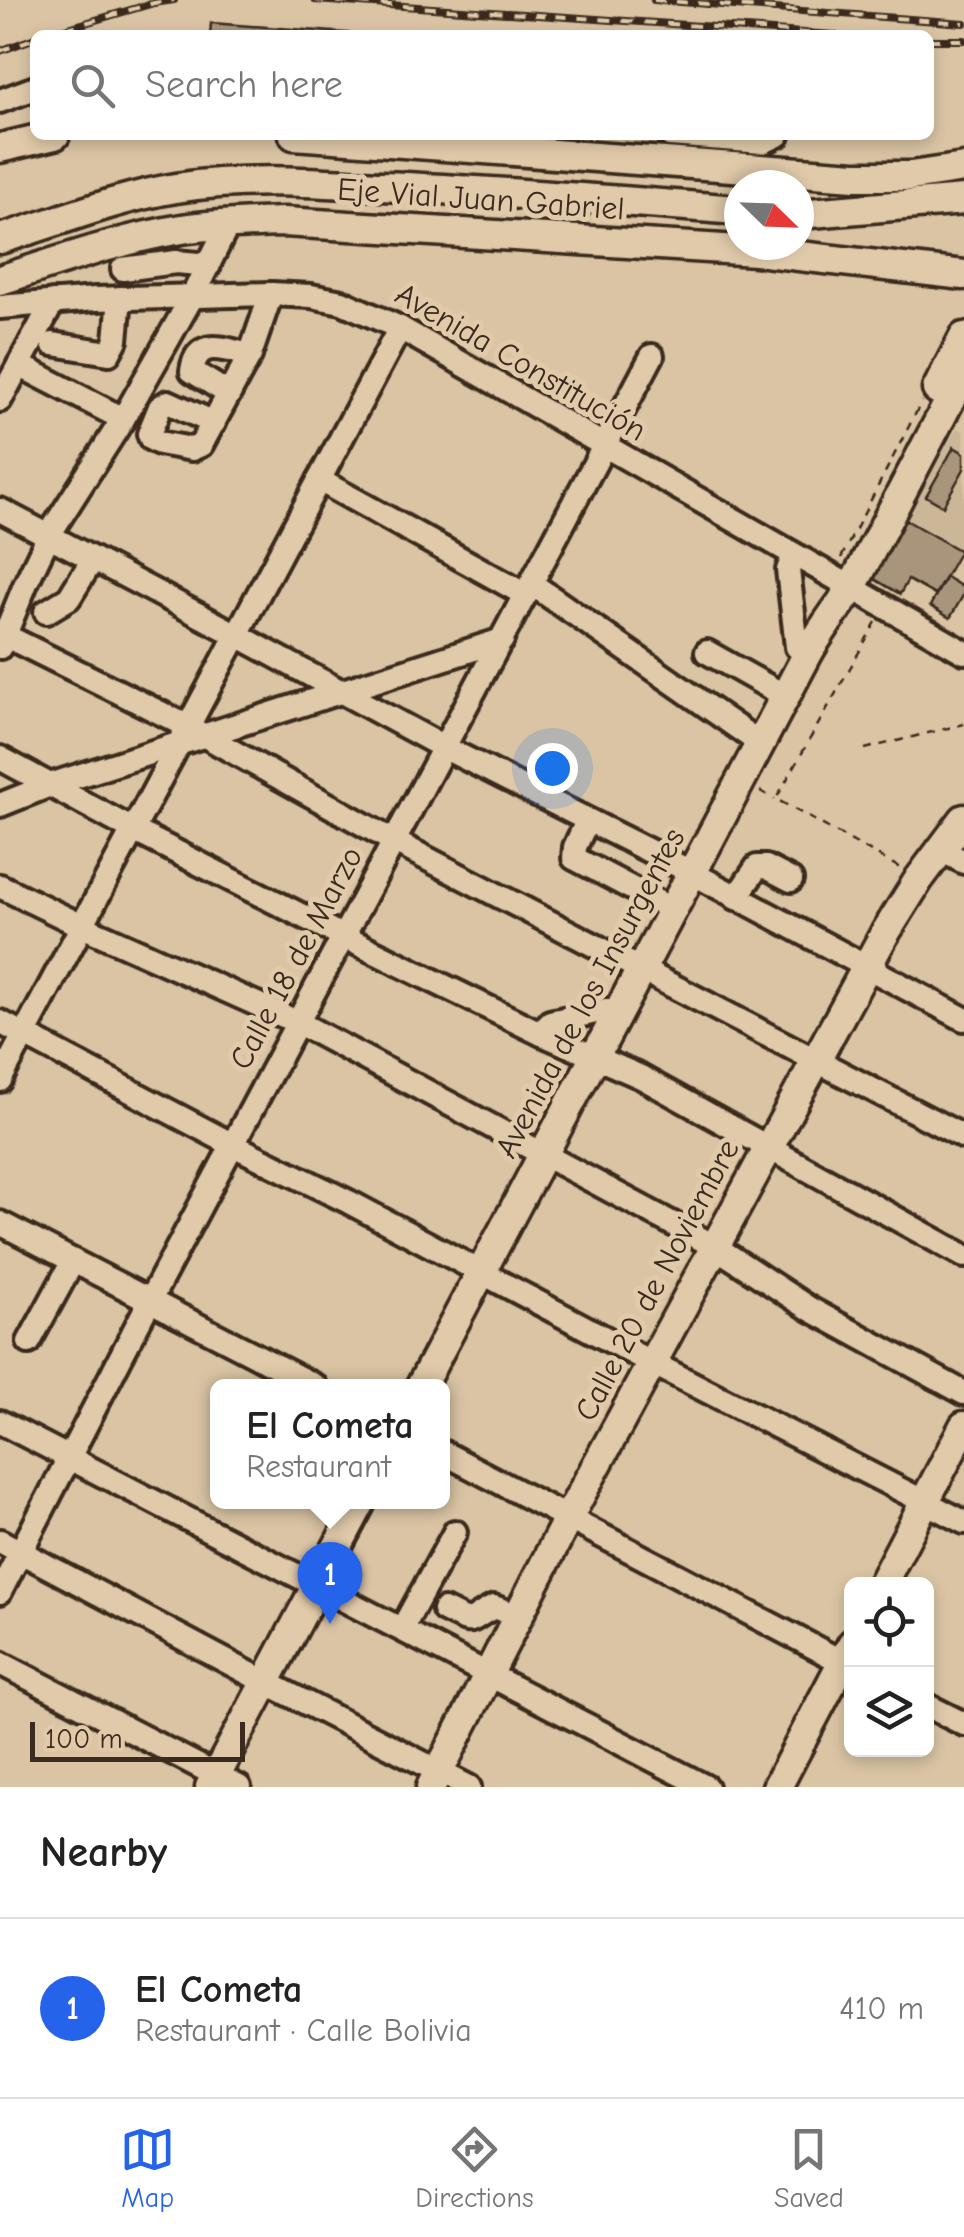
<!DOCTYPE html>
<meta charset="utf-8">
<style>
:root{--surface:#fff;--page:#f6f6f6;--text:#222;--muted:#767676;--line:#e0e0e0;--accent:#2563eb}
body{margin:0;font-family:"Comic Neue",sans-serif;background:var(--page);color:var(--text)}
.controls{position:absolute;right:30px;bottom:30px;display:grid;overflow:hidden;border-radius:15px;box-shadow:0 5px 15px #0003}
.controls button{width:90px;height:90px;display:grid;place-items:center;padding:0;border:0;border-bottom:2px solid var(--line);background:var(--surface);color:var(--text);font:50px sans-serif}
.compass{position:absolute;left:724px;top:170px;width:90px;height:90px;border-radius:50%;background:var(--surface);box-shadow:0 5px 15px #0003;rotate:113deg}
.scale{position:absolute;left:30px;bottom:25px;width:215px;box-sizing:border-box;padding-left:10px;border:5px solid #3b2a1e;border-top:0;font-size:28px;line-height:35px;white-space:nowrap;color:#3b2a1e;-webkit-text-stroke:8px #e1caaa;paint-order:stroke}
.you{position:absolute;left:552px;top:768px;width:35px;height:35px;margin:-25px;border:8px solid #fff;border-radius:50%;background:#1a73e8;box-shadow:0 0 0 15px #1a73e833}
.badge{display:grid;place-items:center;width:65px;height:65px;border-radius:50%;background:var(--accent);color:#fff;font-size:32px;font-weight:700}
.pin{position:absolute;translate:-50% -82px;filter:drop-shadow(0 2px 5px #0008)}
.pin::after{content:'';position:absolute;top:52px;width:35px;height:30px;background:inherit;clip-path:polygon(0 0,100% 0,50% 100%)}
.popup{position:absolute;left:210px;top:1379px;width:240px;height:130px;box-sizing:border-box;display:grid;place-content:center;border-radius:15px;background:var(--surface);filter:drop-shadow(0 2px 8px #0005);font-size:32px;white-space:nowrap;color:var(--muted)}
.popup b{font-size:38px;color:var(--text)}
.popup::after{content:'';position:absolute;left:50%;top:100%;margin-left:-20px;border:20px solid transparent;border-top-color:var(--surface)}
.list{margin:0;padding:0;list-style:none}
h2{display:flex;justify-content:space-between;align-items:center;height:130px;margin:0;padding:0 40px;font-size:42px}
h2 small{font-size:32px;font-weight:400;color:var(--muted)}
.list li{display:grid;grid-template-columns:65px 1fr auto;gap:30px;align-items:center;box-sizing:border-box;height:180px;padding:0 40px;border-top:2px solid var(--line)}
.list b{display:block;font-size:38px;white-space:nowrap}
.list p{margin:0;font-size:32px;white-space:nowrap;color:var(--muted)}
.list em{font-size:32px;font-style:normal;color:var(--muted)}
.icon{flex:none;width:55px;height:55px;fill:none;stroke:currentColor;stroke-width:2;stroke-linecap:round;stroke-linejoin:round}
.map{position:relative;flex:none;width:964px;height:1787px;overflow:hidden}
.search{position:absolute;background:var(--surface);box-shadow:0 5px 15px #0003;left:30px;right:30px;top:30px;height:110px;display:flex;align-items:center;gap:25px;box-sizing:border-box;padding:0 35px;border-radius:15px;color:var(--muted);font-size:38px}
.sheet{height:310px;background:var(--surface)}
nav{display:flex;justify-content:space-around;align-items:center;box-sizing:border-box;height:140px;border-top:2px solid var(--line);background:var(--surface);font-size:28px;color:var(--muted)}
nav a{display:grid;justify-items:center;gap:5px}
nav .on{color:var(--accent)}
.map>svg:first-child{display:block}
.built{fill:#cbb698}
.building{fill:#a9947b;stroke:#3b2a1e;stroke-width:2.5}
.lines{fill:none;stroke-linecap:round;stroke-linejoin:round}
.minor-casing{stroke:#3b2a1e;stroke-width:30}
.major-casing{stroke:#3b2a1e;stroke-width:35}
.path{stroke:#3b2a1e;stroke-width:2.5;stroke-dasharray:8 8;stroke-linecap:butt}
.minor{stroke:#e1caaa;stroke-width:22}
.major{stroke:#e1caaa;stroke-width:28}
.rail-casing{stroke:#3b2a1e;stroke-width:8}
.rail{stroke:#e1caaa;stroke-width:4;stroke-dasharray:11;stroke-linecap:butt}
.labels{text-anchor:middle;dominant-baseline:central;stroke-width:10;stroke-linejoin:round;paint-order:stroke}
.street-label{font-size:32px;fill:#3b2a1e;stroke:#e1caaa}
</style>
<div class="map">
<svg width="964" height="1787" viewBox="0 0 964 1787">
<rect width="100%" height="100%" fill="#dac4a4"/>
<filter id="ink" filterUnits="userSpaceOnUse"><feTurbulence type="fractalNoise" baseFrequency=".01" numOctaves="2"/><feDisplacementMap in="SourceGraphic" scale="20" xChannelSelector="R" yChannelSelector="G"/><feConvolveMatrix kernelMatrix="1 2 1 2 8 2 1 2 1" color-interpolation-filters="sRGB"/></filter>
<g filter="url(#ink)">
<!-- built -->
<path class="built" d="M957,428L964,432V553L904,519Z"/>
<!-- building -->
<g class="building">
<path d="M211,23L373,35H210Z"/>
<path d="M954,447L964,453V469L943,506L926,496Z"/>
<path d="M904,519L960,551L935,595L908,580L900,594L871,577Z"/>
<path d="M946,577L964,588V594L950,618L930,606Z"/>
</g>
<g class="lines">
<!-- minor casing -->
<g class="minor-casing">
<g id="minor">
<path d="M0,101L35,88"/>
<path d="M670,135L763,142L778,135"/>
<path d="M123,269L176,262L209,265"/>
<path d="M0,307L95,299L271,294L311,296L342,302L400,328L964,652"/>
<path d="M53,344L109,353L116,340L120,298"/>
<path d="M19,365L123,419"/>
<path d="M229,394L192,371C197,336 225,350 250,355"/>
<path d="M0,400L53,302"/>
<path d="M214,423L168,402L160,407L149,434L151,439L159,443L192,449L201,445L250,355L271,294"/>
<path d="M319,480L526,595"/>
<path d="M0,510L237,635L445,748L679,866L964,1019"/>
<path d="M794,555L788,570L797,647L807,655"/>
<path d="M532,584L761,744"/>
<path d="M46,612L69,598L93,559"/>
<path d="M0,633L187,726L395,842L964,1137"/>
<path d="M0,647L26,583L49,535L123,419L193,295L229,223"/>
<path d="M707,652L785,696"/>
<path d="M0,758L133,830L342,936L542,1034L641,1077L964,1256"/>
<path d="M0,805L50,785L502,640"/>
<path d="M587,821L575,847L574,858L673,910"/>
<path d="M941,850L964,862"/>
<path d="M0,886L82,926L297,1022L714,1246L810,1309L964,1393"/>
<path d="M736,898L757,867H766L791,880"/>
<path d="M0,1022L233,1145L349,1202L652,1363L964,1522"/>
<path d="M542,1034L550,1022L605,1010L618,1017"/>
<path d="M0,1080L400,328"/>
<path d="M0,1223L315,1386"/>
<path d="M29,1342L73,1261"/>
<path d="M0,1422L706,1787"/>
<path d="M442,1452L852,1667"/>
<path d="M0,1541L254,1676L469,1787"/>
<path d="M0,1592L149,1302L652,356"/>
<path d="M444,1610C478,1627 465,1621 494,1607L518,1616"/>
<path d="M402,1629L455,1532"/>
<path d="M0,1663L239,1787"/>
<path d="M926,1705L964,1724"/>
</g>
</g>
<!-- major casing -->
<g class="major-casing">
<g id="major">
<path d="M294,135L855,176H911L964,168"/>
<path d="M0,148L55,135"/>
<path d="M799,214L964,200"/>
<path d="M0,239C58,222 115,198 176,188C243,177 313,182 381,186C501,191 620,201 739,210"/>
<path d="M0,280C60,261 120,239 182,229C216,224 250,223 284,222L756,251L964,275"/>
<path d="M937,389L964,337"/>
<path d="M421,1386L807,655C820,631 836,611 851,589L964,373"/>
<path d="M882,1584L964,1426"/>
<path d="M210,1787L361,1502"/>
<path d="M431,1787L568,1518L884,935L919,879L964,819"/>
<path d="M777,1787L852,1644"/>
</g>
</g>
<!-- path -->
<g class="path">
<path d="M841,558L922,401"/>
<path d="M876,622L776,799L902,869"/>
<path d="M865,749L964,724"/>
<path d="M760,791L775,799"/>
</g>
<!-- minor -->
<use href="#minor" class="minor"/>
<!-- major -->
<use href="#major" class="major"/>
<!-- rail casing -->
<g class="rail-casing">
<g id="rail">
<path d="M315,0L834,35"/>
<path d="M654,0L964,23"/>
<path d="M44,35L154,3L174,0"/>
<path d="M929,40H964"/>
<path d="M0,51L35,38"/>
</g>
</g>
<!-- rail -->
<use href="#rail" class="rail"/>
</g>
</g>
<g class="labels">
<!-- street labels -->
<g class="street-label">
<text transform="translate(481 199) rotate(4)">Eje Vial Juan Gabriel</text>
<text transform="translate(521 362) rotate(30)">Avenida Constitución</text>
<text transform="translate(296 958) rotate(-62)">Calle 18 de Marzo</text>
<text transform="translate(590 993) rotate(-62)">Avenida de los Insurgentes</text>
<text transform="translate(657 1280) rotate(-62)">Calle 20 de Noviembre</text>
</g>
</g>
</svg>
<div class="controls">
<button><svg class="icon" aria-label="locate" viewBox="0 0 24 24"><circle cx="12" cy="12" r="6"/><path d="M12 2v4M12 18v4M2 12h4M18 12h4"/></svg></button>
<button><svg class="icon" aria-label="layers" viewBox="0 0 24 24"><path d="M12 4l9 5-9 5-9-5zM3 14l9 5 9-5"/></svg></button>
</div>
<svg class="compass" viewBox="-18 -18 36 36"><path d="M0-13l5 13h-10z" fill="#e53935"/><path d="M0 13l5-13h-10z" fill="#767676"/></svg>
<div class="scale">100 m</div>
<div class="you"></div>
<div class="pin badge" style="left:330px;top:1624px">1</div>
<div class="popup"><b>El Cometa</b>Restaurant</div>
<div class="search"><svg class="icon" aria-label="search" viewBox="0 0 24 24"><circle cx="10" cy="10" r="6"/><path d="M15 15l6 6"/></svg>Search here</div>
</div>
<section class="sheet">
<h2>Nearby<small></small></h2>
<ul class="list">
<li><span class="badge">1</span><div><b>El Cometa</b><p>Restaurant · Calle Bolivia</p></div><em>410 m</em></li>
</ul>
</section>
<nav>
<a class="on"><svg class="icon" aria-label="map" viewBox="0 0 24 24"><path d="M3 6l6-2 6 2 6-2v14l-6 2-6-2-6 2zM9 4v14M15 6v14"/></svg>Map</a>
<a><svg class="icon" aria-label="directions" viewBox="0 0 24 24"><path d="M12 3l9 9-9 9-9-9zM9 14v-3h6M13 9l2 2-2 2"/></svg>Directions</a>
<a><svg class="icon" aria-label="saved" viewBox="0 0 24 24"><path d="M7 4h10v16l-5-4-5 4z"/></svg>Saved</a>
</nav>
